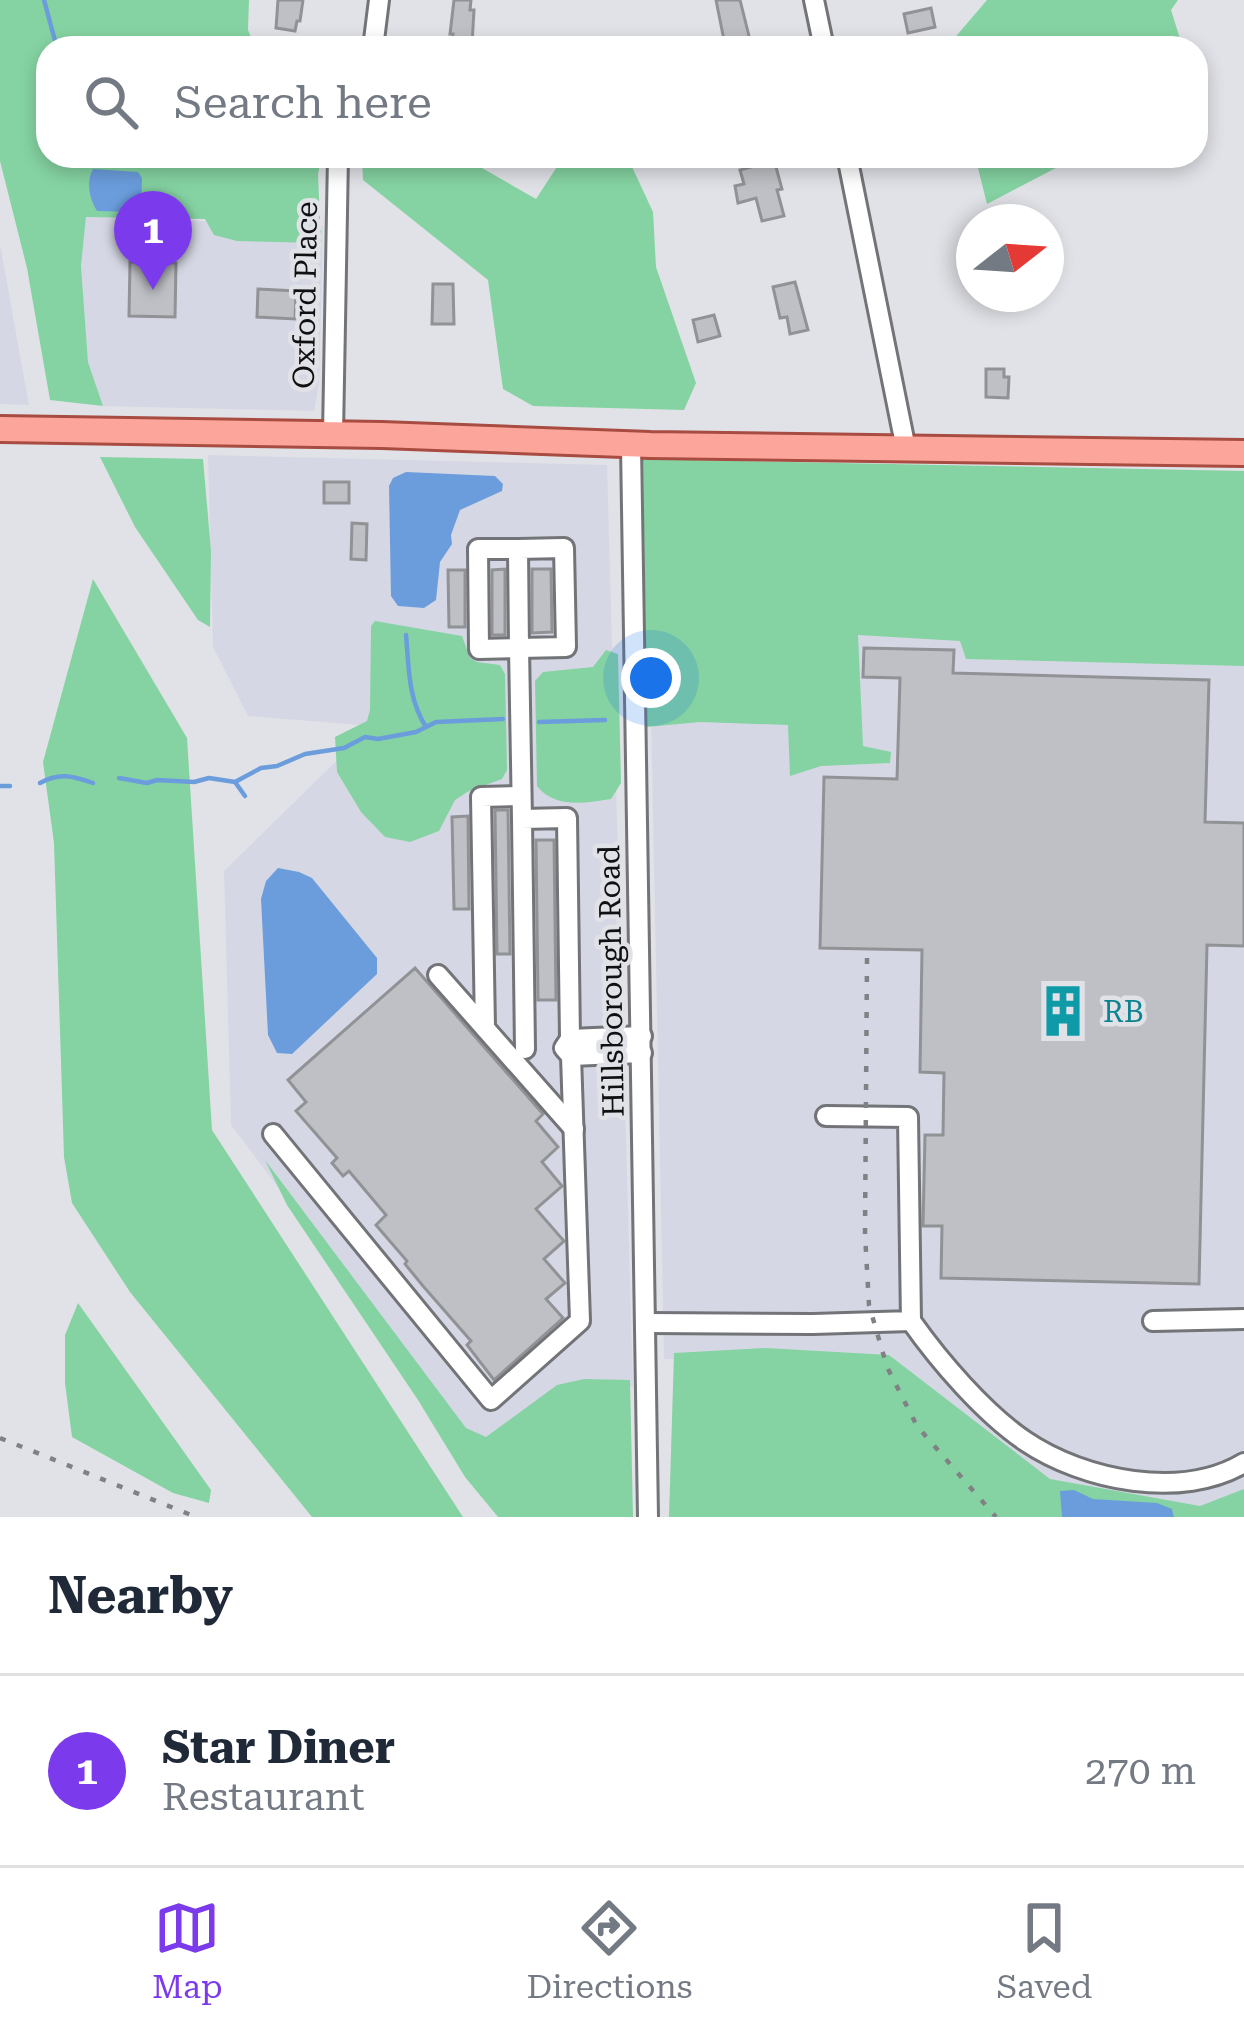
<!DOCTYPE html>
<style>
:root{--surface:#fff;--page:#f2f2f3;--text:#1f2937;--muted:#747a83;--line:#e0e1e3;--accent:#7c3aed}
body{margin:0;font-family:"Roboto Serif",serif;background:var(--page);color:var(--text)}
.compass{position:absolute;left:956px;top:204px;width:108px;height:108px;border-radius:50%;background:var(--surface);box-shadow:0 6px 18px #0003;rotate:73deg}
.you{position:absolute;left:651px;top:678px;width:42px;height:42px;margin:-30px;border:9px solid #fff;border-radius:50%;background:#1a73e8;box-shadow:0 0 0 18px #1a73e833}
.badge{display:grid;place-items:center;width:78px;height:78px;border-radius:50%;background:var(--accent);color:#fff;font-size:39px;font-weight:700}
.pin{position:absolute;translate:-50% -99px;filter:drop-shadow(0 3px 6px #0008)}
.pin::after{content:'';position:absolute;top:63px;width:42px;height:36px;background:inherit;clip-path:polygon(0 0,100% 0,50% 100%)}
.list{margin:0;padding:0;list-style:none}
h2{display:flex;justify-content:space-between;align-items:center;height:156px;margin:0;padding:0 48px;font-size:51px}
h2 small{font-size:39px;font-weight:400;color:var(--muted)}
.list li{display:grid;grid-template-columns:78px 1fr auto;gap:36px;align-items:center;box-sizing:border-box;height:192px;padding:0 48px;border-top:3px solid var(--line)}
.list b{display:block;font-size:45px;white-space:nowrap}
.list p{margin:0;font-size:39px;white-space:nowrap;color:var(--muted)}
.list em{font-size:39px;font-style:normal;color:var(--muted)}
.icon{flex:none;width:66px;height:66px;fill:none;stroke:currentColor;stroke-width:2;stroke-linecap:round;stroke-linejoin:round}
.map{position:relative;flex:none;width:1244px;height:1517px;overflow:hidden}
.search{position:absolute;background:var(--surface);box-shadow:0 6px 18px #0003;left:36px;right:36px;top:36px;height:132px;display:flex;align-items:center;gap:30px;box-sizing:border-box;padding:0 42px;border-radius:36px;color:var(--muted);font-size:45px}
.sheet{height:348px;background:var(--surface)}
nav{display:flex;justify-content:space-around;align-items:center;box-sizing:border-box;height:168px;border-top:3px solid var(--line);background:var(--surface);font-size:33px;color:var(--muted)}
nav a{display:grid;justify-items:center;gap:6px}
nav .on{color:var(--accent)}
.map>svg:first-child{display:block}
.built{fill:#d5d8e4}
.green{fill:#85d3a2}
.water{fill:#6b9ddd}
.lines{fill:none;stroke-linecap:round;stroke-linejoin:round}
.stream{stroke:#6b9ddd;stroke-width:4.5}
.building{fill:#bfc0c5;stroke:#919296;stroke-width:3}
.minor-casing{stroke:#737478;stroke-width:24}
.major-casing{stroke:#a84b40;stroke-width:30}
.minor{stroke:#fff;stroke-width:18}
.major{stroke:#fca69b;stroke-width:24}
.rail{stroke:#808184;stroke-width:4.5;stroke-dasharray:6 12;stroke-linecap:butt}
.labels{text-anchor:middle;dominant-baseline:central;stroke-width:9;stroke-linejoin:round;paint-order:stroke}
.street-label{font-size:30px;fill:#101012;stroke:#e1e2e7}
.culture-label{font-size:30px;fill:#0d838f;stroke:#e1e2e7;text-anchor:start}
</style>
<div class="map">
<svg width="1244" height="1517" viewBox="0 0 1244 1517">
<rect width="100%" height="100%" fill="#e1e2e7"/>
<!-- built -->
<g class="built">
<path d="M86,216L323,226L319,384L314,411L103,406L88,362L81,266Z"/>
<path d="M0,244L29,405L0,404Z"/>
<path d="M208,455L607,465L633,1387L565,1384L479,1453L231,1125L224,871L372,726L248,716L213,647Z"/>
<path d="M649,618L1244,630V1511L1046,1513L861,1357L664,1359Z"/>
</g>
<!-- green -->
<g class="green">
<path d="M0,0H249L248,30L255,48H48V156H322L318,174L321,243L237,241L214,235L205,219L86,217L81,266L88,362L103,406L50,400L27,268L0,161Z"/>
<path d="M987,0H1178L1171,10L1183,48H946Z"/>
<path d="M362,156H461L536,199L564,156H627L653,212L656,267L696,383L684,410L533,406L503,389L488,280L363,180Z"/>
<path d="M975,156H1079L987,204Z"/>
<path d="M100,457L203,459L211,551L210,627L198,620L135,527Z"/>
<path d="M643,459L1244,471V666L966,659L960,641L858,635L863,746L891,752L890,763L821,766L790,776L788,725L700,722L647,727Z"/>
<path d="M93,579L187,738L212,1130L463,1517H312L130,1292L72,1203L64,1157L54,843L43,762Z"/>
<path d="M375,621L462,636L470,658L477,662L500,665L505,674L507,770L502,779L469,791L455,800L439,831L410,842L385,837L361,812L337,772L335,737L367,721L370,710L371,626Z"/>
<path d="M606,650L618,654L621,783L611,799C586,803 555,809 537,786L535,681L543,672L593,667Z"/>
<path d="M265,1160L466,1428L486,1437L557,1385L584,1379L630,1380L633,1517H498L465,1477L418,1400L287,1205Z"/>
<path d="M78,1303L211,1490L209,1503L173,1493L72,1437L65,1383V1335Z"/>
<path d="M766,1348L889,1355L1050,1479L1200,1506L1244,1489V1517H669L674,1353Z"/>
</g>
<!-- water -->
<g class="water">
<path d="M93,169L138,172L142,178L141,208L134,212L97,211C89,199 86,181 93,169Z"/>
<path d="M406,472L495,476L503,484L502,491L460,510L451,535L452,544L440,562L436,600L424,608L398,606L391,596L389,486L393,478Z"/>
<path d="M278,868L299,872L312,878L377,958V974L292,1054L277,1053L268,1035L261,899L266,881Z"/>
<path d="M1074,1490L1093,1499L1157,1503L1172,1509L1174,1517H1062L1060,1491Z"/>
</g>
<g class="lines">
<!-- stream -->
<g class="stream">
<path d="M44,0L57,48"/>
<path d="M406,635C409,668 408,699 426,727"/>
<path d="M539,722L605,720"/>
<path d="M119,778L147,783L157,780L194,782L209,778L235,782L261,768L277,766L305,754L344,748L365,737L378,739L416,732L436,722L503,719"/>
<path d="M235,782L245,796"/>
<path d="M40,783C59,772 73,776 93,783"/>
<path d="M0,786H10"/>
</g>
</g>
<!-- building -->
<g class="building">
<path d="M278,0H303L300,21H297L295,31L276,28Z"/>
<path d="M454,0H471L470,10H474L472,45L452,43L453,34H450Z"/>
<path d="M716,0H740L750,40L725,45Z"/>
<path d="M931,8L935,27L908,33L904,14Z"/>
<path d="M748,156H773L782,189L777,190L784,216L762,221L756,198L738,203L735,186L744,184L740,170L751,167Z"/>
<path d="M130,262L176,263L175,317L129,316Z"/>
<path d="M795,282L808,330L790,334L787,317L780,318L773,287Z"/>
<path d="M433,284H453L454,324H432Z"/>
<path d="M258,289L296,291L295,319L257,317Z"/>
<path d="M714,315L720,336L698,342L693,320Z"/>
<path d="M986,369H1004V377H1009L1008,398L986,397Z"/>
<rect x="324" y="482" width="25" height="21"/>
<path d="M352,523L367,524L366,560L351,559Z"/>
<path d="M505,569V635H492V570Z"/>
<path d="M532,569H551L552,632L532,633Z"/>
<path d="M448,570H465V627H449Z"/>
<path d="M864,648L954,650L953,673L1209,680L1205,822L1244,823V946L1207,945L1199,1284L941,1278L942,1226H923L925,1135H943L944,1073L920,1072L922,950L820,948L824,777L897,779L900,678L863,677Z"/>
<path d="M495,810H508L510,954H497Z"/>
<path d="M468,816L469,909H454L452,817Z"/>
<path d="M536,840H554L556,1000H538Z"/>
<path d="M415,968L543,1114L536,1121L558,1147L542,1162L562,1186L536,1209L564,1241L544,1259L565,1283L546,1299L563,1318L494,1380L467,1345L471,1341L423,1286L405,1264L407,1261L376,1225L386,1215L349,1171L343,1176L332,1163L337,1158L296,1111L306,1102L288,1080Z"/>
</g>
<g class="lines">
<!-- minor casing -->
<g class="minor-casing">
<g id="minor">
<path d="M814,0L824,48"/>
<path d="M373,48L379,0"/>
<path d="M847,156L906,449"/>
<path d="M333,434L338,156"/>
<path d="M631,445L648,1517"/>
<path d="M564,548L566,647L519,648L518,549Z"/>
<path d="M518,549H478L479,649L519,648L522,819"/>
<path d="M438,975L574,1129"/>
<path d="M485,1028L481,797L521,796"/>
<path d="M570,1039L642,1036"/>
<path d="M571,1056L642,1053"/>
<path d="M273,1134L491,1400L580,1321L571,1056L564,1048L570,1039L567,818L522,819L525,1049"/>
<path d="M911,1321C940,1362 984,1413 1025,1441C1084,1481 1182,1500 1244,1463"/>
<path d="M1153,1321L1244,1319"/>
<path d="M647,1323L813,1324L911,1321L908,1117L826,1116"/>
</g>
</g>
<!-- major casing -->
<g class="major-casing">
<path id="major" d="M0,429L382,435L650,445L1244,453"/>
</g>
<!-- minor -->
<use href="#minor" class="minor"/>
<!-- major -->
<use href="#major" class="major"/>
<!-- rail -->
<g class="rail">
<path d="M867,958L865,1234L869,1305L887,1367L917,1426L996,1517"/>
<path d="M0,1438L196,1517"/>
</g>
</g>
<!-- icons -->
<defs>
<g id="building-bare" transform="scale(4.14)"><path d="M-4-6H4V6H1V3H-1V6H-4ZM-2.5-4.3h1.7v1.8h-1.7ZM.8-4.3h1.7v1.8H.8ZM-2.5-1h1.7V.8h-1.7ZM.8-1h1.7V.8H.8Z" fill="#0f9aa8" stroke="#e1e2e7" stroke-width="2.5" paint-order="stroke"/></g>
</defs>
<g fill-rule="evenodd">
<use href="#building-bare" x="1063" y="1011"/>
</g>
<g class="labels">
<!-- street labels -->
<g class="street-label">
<text transform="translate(305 295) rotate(-89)">Oxford Place</text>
<text transform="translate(611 981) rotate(-91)">Hillsborough Road</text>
</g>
<!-- culture labels -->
<g class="culture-label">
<text x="1103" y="1011">RB</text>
</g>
</g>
</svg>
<svg class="compass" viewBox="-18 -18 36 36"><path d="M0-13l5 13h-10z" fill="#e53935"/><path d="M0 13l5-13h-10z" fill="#747a83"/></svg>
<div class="you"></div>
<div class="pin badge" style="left:153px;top:290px">1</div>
<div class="search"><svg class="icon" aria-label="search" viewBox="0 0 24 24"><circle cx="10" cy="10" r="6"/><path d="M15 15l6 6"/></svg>Search here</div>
</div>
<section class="sheet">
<h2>Nearby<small></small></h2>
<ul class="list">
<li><span class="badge">1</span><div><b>Star Diner</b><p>Restaurant</p></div><em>270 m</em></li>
</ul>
</section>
<nav>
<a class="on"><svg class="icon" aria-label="map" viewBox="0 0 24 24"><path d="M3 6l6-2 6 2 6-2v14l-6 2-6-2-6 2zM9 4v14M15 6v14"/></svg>Map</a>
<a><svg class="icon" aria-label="directions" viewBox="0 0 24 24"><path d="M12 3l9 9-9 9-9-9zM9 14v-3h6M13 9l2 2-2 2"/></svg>Directions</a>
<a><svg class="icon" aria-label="saved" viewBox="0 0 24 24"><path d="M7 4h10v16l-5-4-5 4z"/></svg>Saved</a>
</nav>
